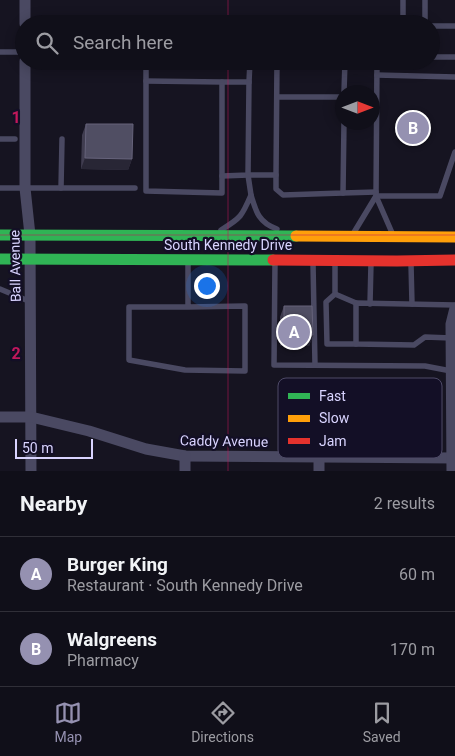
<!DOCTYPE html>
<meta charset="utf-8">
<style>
:root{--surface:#100f19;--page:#191822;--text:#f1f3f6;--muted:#9c9ca2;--line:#302f38;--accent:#9591b1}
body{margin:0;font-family:Roboto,sans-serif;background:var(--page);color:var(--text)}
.compass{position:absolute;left:335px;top:85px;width:45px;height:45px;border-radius:50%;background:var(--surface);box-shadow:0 2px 12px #0003;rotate:90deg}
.scale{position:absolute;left:15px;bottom:12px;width:78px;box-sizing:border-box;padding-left:5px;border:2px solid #d9d4ff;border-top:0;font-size:14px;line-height:18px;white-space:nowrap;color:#d9d4ff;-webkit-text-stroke:4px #130f26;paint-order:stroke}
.you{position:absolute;left:206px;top:285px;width:18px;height:18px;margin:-12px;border:4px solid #fff;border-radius:50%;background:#1a73e8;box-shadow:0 0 0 8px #1a73e833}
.badge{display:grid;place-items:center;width:32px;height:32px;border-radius:50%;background:var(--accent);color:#fff;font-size:16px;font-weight:700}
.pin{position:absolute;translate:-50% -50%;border:2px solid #fff;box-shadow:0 1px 5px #0006}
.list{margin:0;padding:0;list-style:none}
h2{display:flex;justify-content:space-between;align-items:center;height:65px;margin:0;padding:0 20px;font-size:21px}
h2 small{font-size:16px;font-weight:400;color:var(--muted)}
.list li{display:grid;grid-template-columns:32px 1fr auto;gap:15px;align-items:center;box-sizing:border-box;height:75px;padding:0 20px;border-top:1px solid var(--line)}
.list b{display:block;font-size:19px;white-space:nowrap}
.list p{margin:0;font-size:16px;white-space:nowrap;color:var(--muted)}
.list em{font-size:16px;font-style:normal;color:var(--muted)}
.icon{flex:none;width:28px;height:28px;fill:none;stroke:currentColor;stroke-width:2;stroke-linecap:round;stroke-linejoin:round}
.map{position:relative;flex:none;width:455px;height:471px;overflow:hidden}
.search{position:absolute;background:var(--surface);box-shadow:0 2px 12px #0003;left:15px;right:15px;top:15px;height:55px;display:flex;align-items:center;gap:12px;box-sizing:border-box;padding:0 18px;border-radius:28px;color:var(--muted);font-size:19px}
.sheet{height:215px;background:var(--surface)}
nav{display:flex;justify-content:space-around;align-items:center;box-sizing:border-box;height:70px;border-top:1px solid var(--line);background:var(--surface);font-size:14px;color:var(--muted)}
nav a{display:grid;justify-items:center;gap:2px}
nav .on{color:var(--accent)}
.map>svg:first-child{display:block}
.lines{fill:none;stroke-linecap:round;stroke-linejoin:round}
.lane{stroke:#4a4962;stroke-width:5.5}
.street{stroke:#4a4962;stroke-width:11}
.fast{stroke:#30b455;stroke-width:11}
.slow{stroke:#ff9f0a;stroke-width:11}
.jam{stroke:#e5322d;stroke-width:11}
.wall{fill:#403d50}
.shaded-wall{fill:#282635}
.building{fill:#504e63;stroke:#66637b}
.grid{fill:none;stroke:#c2185b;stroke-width:1;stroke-opacity:0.55}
.labels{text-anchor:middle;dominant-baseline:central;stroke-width:4.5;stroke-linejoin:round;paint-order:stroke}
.street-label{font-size:14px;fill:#d9d4ff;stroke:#130f26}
.key{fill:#130f26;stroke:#4e4a67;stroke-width:1}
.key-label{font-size:14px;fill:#d9d4ff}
.grid-label{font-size:16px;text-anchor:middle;font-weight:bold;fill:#c2185b;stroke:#130f26;stroke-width:4.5;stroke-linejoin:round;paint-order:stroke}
</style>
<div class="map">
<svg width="455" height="471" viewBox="0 0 455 471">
<rect width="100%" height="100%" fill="#161421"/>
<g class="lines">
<!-- lane -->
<g class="lane">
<path d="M403,0V24"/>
<path d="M424,24L425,20V0"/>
<path d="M431,26H455"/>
<path d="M0,52H24"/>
<path d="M431,57H455"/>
<path d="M146,61V191L222,193V82H249L250,61"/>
<path d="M377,61L376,196H440L455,152"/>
<path d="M377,75L455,77"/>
<path d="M146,81L222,82"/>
<path d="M344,92L345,61"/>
<path d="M277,97H342"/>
<path d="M0,139H15"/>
<path d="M276,175V189L283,195L343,193L344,122"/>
<path d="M222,176L248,175L249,82"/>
<path d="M0,188H135"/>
<path d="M61,188L62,139"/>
<path d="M343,193L376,192"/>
<path d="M251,195L248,175H276L277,61"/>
<path d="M221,230C241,218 242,216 251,195C256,212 259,223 277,229"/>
<path d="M353,234L376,196L393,235"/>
<path d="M188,261V307H129V360L185,370L245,371V306L188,307"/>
<path d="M275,262L274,365L425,366L451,371"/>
<path d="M335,262V294L326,302L327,344H356"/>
<path d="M313,263L315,365"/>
<path d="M411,264L412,304"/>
<path d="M0,289L31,302"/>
<path d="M335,294L356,303"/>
<path d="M370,304L371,263"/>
<path d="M451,338L425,337L414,345L356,344V303L455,305"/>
</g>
<!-- street -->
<g class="street">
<path d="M25,0V24"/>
<path d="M25,61V188L30,235L31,471"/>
<path d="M0,417H31L89,431L146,449L185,456L455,458"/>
<path d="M319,457V471"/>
<path d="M185,471V456"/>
<path d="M452,471L451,324L455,308"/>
</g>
<!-- fast -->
<g class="fast">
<path d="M0,235L296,236"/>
<path d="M0,259L273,260"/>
</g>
<!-- slow -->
<path class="slow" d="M296,236L455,237"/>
<!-- jam -->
<path class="jam" d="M273,260L397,261L455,260"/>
</g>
<!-- wall -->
<g class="wall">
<path d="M86,124L132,159L128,170L81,169L82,135Z"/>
<path d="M284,306L313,335L309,346H280V317Z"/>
</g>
<!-- shaded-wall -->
<g class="shaded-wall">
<path d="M85,158L132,159L128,170L81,169Z"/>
<path d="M284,335H313L309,346H280Z"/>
</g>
<!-- building -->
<g class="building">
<path d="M86,124H133L132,159L85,158Z"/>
<path d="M284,306H312L313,335H284Z"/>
</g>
<!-- grid -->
<path class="grid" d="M228,0V24M228,61V471M0,235H455"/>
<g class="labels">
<!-- street labels -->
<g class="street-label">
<text x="228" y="245">South Kennedy Drive</text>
<text transform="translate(15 266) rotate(-91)">Ball Avenue</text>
<text transform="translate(224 441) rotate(1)">Caddy Avenue</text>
</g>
</g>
<!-- legend -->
<rect x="278" y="378" width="164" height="80" rx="8" class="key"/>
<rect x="288" y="393" width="22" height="6" fill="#30b455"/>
<rect x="288" y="415" width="22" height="7" fill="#ff9f0a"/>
<rect x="288" y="438" width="22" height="6" fill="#e5322d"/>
<g class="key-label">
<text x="319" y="401">Fast</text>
<text x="319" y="423">Slow</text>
<text x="319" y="446">Jam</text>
</g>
<g class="grid-label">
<text x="16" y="123">1</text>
<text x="16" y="359">2</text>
</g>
</svg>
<svg class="compass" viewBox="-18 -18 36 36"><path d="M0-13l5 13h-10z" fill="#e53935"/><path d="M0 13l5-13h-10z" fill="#9c9ca2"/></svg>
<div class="scale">50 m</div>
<div class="you"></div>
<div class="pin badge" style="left:294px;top:332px">A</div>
<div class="pin badge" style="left:413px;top:128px">B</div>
<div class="search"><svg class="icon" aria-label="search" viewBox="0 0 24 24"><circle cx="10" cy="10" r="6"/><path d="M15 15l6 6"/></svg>Search here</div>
</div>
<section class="sheet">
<h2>Nearby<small>2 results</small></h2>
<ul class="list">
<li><span class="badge">A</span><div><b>Burger King</b><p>Restaurant · South Kennedy Drive</p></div><em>60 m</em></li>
<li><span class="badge">B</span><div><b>Walgreens</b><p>Pharmacy</p></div><em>170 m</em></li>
</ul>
</section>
<nav>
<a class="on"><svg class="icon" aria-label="map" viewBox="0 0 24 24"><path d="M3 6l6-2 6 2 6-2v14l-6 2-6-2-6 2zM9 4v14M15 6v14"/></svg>Map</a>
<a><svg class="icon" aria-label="directions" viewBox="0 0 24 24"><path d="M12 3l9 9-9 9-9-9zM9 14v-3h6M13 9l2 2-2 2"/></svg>Directions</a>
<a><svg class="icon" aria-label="saved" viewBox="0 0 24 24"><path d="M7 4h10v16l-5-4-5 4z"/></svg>Saved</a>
</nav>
